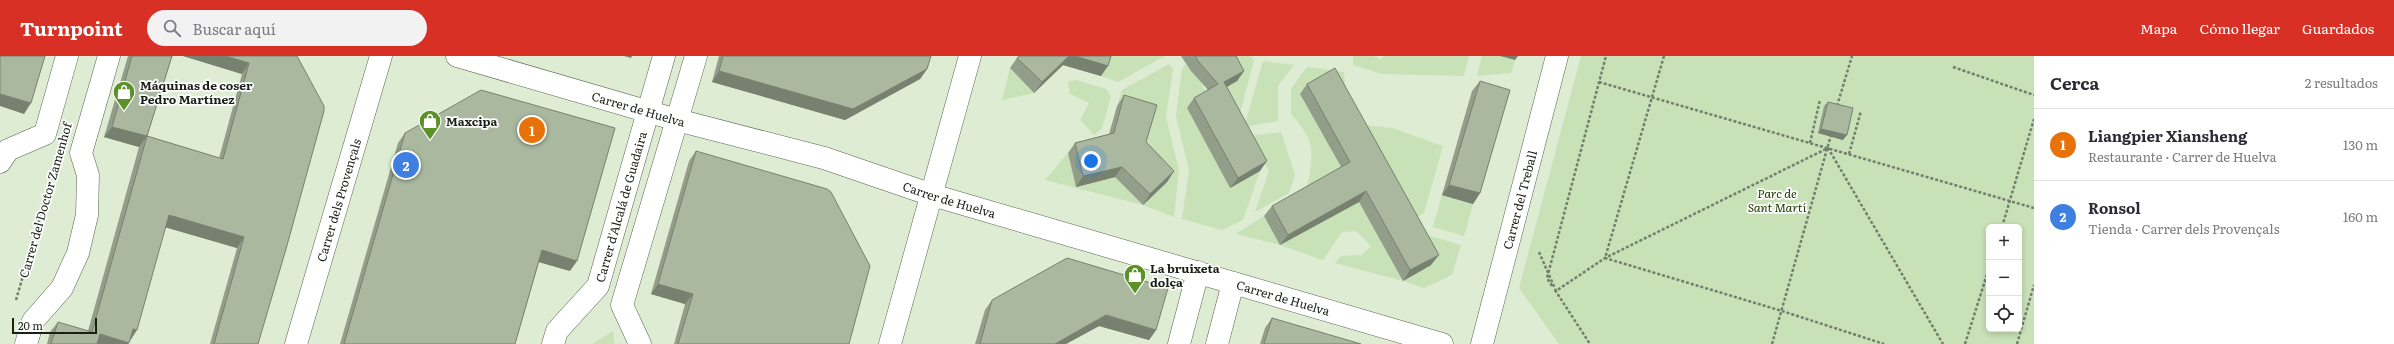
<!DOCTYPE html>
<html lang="es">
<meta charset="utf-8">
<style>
:root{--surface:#fff;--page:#f2f2f3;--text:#2b2b33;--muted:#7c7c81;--line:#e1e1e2;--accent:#d93025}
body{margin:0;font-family:Literata,serif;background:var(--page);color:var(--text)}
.controls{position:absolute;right:12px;bottom:12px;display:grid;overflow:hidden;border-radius:6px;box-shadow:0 2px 6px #0003}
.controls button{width:36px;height:36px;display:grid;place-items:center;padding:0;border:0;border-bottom:1px solid var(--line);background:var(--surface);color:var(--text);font:20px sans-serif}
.scale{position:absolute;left:12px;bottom:10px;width:85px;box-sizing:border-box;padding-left:4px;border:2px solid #1a2017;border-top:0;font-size:11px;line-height:14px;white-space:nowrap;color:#1a2017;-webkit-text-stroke:3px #fff;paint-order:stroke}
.you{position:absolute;left:1091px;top:105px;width:14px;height:14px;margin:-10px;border:3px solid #fff;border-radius:50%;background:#1a73e8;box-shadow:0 0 0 6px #1a73e833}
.badge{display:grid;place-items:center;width:26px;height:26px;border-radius:50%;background:var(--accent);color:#fff;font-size:13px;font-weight:700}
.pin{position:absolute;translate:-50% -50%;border:2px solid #fff;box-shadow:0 1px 4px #0006}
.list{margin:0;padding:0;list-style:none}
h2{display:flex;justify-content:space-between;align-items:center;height:52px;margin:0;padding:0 16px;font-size:17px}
h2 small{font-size:13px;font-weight:400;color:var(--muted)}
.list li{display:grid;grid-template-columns:26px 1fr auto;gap:12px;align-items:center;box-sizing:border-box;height:72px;padding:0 16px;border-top:1px solid var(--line)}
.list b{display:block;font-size:15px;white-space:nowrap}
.list p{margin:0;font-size:13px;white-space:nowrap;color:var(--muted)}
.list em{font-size:13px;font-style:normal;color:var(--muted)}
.icon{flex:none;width:22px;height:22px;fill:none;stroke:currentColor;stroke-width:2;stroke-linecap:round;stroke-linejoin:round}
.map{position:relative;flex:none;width:2034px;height:288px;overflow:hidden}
header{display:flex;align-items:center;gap:24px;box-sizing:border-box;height:56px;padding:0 20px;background:var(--accent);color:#fff}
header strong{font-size:19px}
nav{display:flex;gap:22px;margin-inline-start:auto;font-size:14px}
.search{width:280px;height:36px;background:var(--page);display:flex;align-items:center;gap:10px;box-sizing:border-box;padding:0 14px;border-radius:22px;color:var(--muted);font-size:15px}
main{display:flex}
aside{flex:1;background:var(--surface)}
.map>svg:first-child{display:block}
.green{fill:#c8e1b7;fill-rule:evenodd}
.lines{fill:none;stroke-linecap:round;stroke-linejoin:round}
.minor-casing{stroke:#596650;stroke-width:23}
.path{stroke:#747e6e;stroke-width:2.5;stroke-dasharray:3 2;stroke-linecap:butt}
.minor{stroke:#fff;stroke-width:22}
.wall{fill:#929e8a}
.shaded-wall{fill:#778170}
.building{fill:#aab8a0;stroke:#778170}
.labels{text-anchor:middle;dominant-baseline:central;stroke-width:3.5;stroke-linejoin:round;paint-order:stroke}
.poi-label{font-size:12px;font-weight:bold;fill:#1a2017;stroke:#fff;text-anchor:start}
.street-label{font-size:12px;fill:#1a2017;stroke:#fff}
.park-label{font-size:12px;font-style:italic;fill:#203c00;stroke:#fff}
</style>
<header>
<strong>Turnpoint</strong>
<div class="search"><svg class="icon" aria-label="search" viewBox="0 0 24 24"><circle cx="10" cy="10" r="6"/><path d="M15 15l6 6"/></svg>Buscar aquí</div>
<nav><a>Mapa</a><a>Cómo llegar</a><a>Guardados</a></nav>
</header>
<main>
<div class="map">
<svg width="2034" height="288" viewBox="0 0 2034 288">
<rect width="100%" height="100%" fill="#ddecd3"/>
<!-- green -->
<g class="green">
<path d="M1106,0H1165L1118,26L1101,20Z"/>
<path d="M1223,0H1251L1254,5L1236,72L1217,36Z"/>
<path d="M1353,0H1374L1381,4L1384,0H1469L1464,20L1382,18L1353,9Z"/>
<path d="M1482,0H1500L1515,4L1511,17L1477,20Z"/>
<path d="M1581,0H2034V288H1559L1519,232ZM1989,171H2019V273H1989Z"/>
<path d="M1263,5L1294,9L1278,30V65L1244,71Z"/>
<path d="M1169,8L1173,14L1166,61L1179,115L1174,161L1143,149L1045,124L1068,97L1076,130L1108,109L1118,124L1143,149L1167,126L1142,100L1150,59L1117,50L1122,34Z"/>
<path d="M1186,8L1194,19L1196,18L1208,40L1187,52L1230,132L1260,115L1243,164L1222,174L1182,163L1189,114L1176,60L1182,13Z"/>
<path d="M1307,11L1344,16L1347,49L1300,38L1343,116L1307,136C1312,97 1319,89 1291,58V33Z"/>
<path d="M1010,12L1034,37L1002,44Z"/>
<path d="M1076,24L1106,33L1111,40L1102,72L1094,79L1080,64L1089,47L1070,38L1068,26Z"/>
<path d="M1364,69L1392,72L1443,90L1424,157L1415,162Z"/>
<path d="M1281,76L1295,119L1289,137L1255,156L1269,115L1249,80Z"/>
<path d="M1442,139L1473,148L1464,180L1433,171Z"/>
<path d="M1359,146L1403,224L1413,175L1461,189L1452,219L1424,232L1403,225L1335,207L1341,200L1362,199L1371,190L1356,175L1342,176L1323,204L1280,189L1236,178L1264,160L1281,189Z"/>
<path d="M613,275L614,288H592Z"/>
</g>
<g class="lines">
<!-- minor casing -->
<g class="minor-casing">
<g id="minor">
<path id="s1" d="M457,0L677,64L824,102L932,139L1442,288"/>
<path d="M0,106L8,94L45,78L67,0"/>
<path d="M26,288L33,265L62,232L78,197L87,159L88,119L81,97L109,0"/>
<path id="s2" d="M296,288L381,0"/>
<path id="s3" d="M553,288L557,275L598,230L664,0"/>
<path d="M640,288L622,249L696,0"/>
<path d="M890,288L970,0"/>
<path d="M1179,288L1198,216"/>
<path d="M1217,288L1233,227"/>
<path id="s4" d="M1482,288L1557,0"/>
</g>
</g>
<!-- path -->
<g class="path">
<path d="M1664,0L1605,202L1782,255L1884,288"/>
<path d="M1953,11L2034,39"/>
<path d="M1599,26L2034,152"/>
<path d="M1837,50L1852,0"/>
<path d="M1810,87L1820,44"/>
<path d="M1849,98L1861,55"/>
<path d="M2002,171L2034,63"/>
<path d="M1539,196L1556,235L1605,202L1828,92L1943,288"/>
<path d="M1552,230L1547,222L1606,0"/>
<path d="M1555,234L1590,288"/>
<path d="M16,244L56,106"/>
<path d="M1772,288L1831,79"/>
<path d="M1965,288L1989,212"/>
<path d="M2017,288L2034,229"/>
</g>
<!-- minor -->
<use href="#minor" class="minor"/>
</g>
<!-- wall -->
<g class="wall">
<path d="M128,0H172L147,80L219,102L242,18L183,0H297L258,288H210L237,192L165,171L128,288H47L50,276L58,266L88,275L139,91L104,81Z"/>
<path d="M719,0H931L927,13L920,23L845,64L712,26Z"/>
<path d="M1111,0L1101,20L1063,9L1034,37L1010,12L1017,2Z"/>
<path d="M1181,0H1236L1244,15L1237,25L1227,31L1260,115L1230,132L1187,52L1194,42L1208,34L1191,15Z"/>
<path d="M1480,25V137L1473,148L1442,139L1472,35Z"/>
<path d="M1307,28L1431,209L1403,225L1359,146L1280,189L1264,160L1272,150L1341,111L1300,38Z"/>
<path d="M1124,39L1146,86L1174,115L1167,126L1143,149L1115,121L1076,131L1068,97L1075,87L1109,78L1117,50Z"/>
<path d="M1828,46L1843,84L1818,77L1824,50Z"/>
<path d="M405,77L570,215L539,206L515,288H340L398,87Z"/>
<path d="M696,95L849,288H674L685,248L651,238L689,105Z"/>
<path d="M992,244L1156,274L1149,284L1099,270L1066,288H975L985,254Z"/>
<path d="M1272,262L1361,288H1260L1265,272Z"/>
</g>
<!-- shaded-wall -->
<g class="shaded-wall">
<path d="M183,0H225L249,7L242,18Z"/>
<path d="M624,0H632L631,2Z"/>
<path d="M1069,0H1075L1108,10L1101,20L1063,9L1034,37L1042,26Z"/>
<path d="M1500,0H1518L1515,4Z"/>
<path d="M927,13L920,23L845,64L712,26L719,15Z"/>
<path d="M1244,15L1237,25L1217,36L1224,26Z"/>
<path d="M0,38L31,47L24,58L0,50Z"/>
<path d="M112,71L147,80L139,91L104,81Z"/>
<path d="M1821,73L1847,79L1843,84L1818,77Z"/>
<path d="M1267,105L1260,115L1230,132L1238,122Z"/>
<path d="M1122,111L1115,121L1076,131L1083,120Z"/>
<path d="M1174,115L1167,126L1143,149L1150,138Z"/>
<path d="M1449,129L1480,137L1473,148L1442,139Z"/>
<path d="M1366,135L1359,146L1280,189L1288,179Z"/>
<path d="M169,159L244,181L237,192L161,170Z"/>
<path d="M542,194L577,205L570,215L535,205Z"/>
<path d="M1439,199L1431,209L1403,225L1410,214Z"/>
<path d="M658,228L693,238L685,248L651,238Z"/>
<path d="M1106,259L1156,274L1149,284L1099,270L1066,288H1055Z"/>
<path d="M133,273L137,274L130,285Z"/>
<path d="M100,278L129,287L128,288H93Z"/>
</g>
<!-- building -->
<g class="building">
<path d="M0,0H45L31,47L0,38Z"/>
<path d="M132,0H172L147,80L223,103L249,7L225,0H297L324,50V55L286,193L258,288H214L244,181L169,159L137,274L133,273L129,287L100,278L97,288H51L58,266L92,276L147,80L112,71Z"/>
<path d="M723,0H931L927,13L853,53L719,15Z"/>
<path d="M1019,0H1069L1042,26L1017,2Z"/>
<path d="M1075,0H1111L1108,10Z"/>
<path d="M1195,0H1236L1244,15L1224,26L1267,105L1238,122L1194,42L1218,28L1198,5Z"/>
<path d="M1335,12L1439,199L1410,214L1366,135L1288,179L1272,150L1350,106L1307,28Z"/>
<path d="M1480,25L1510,34L1480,137L1449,129Z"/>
<path d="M481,34L615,72L577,205L542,194L515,288H344L405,77Z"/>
<path d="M1124,39L1157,49L1146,86L1174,115L1150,138L1122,111L1083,120L1075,87L1114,77Z"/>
<path d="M1828,46L1853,52L1847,79L1821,73Z"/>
<path d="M696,95L827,133L831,136L870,210L849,288H678L693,238L658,228Z"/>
<path d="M1067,202L1168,232L1156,274L1106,259L1055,288H980L992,244Z"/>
<path d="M1272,262L1361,288H1264Z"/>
</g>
<!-- icons -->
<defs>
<g id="shop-pin" transform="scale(1.15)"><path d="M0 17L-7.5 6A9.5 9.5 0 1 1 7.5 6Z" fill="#5c9029" stroke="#fff"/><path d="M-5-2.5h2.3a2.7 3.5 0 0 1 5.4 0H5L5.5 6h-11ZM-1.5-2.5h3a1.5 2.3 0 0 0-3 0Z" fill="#fff"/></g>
</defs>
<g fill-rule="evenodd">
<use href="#shop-pin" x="124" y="36"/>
<use href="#shop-pin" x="430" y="65"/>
<use href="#shop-pin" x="1135" y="219"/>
</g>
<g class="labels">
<!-- poi labels -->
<g class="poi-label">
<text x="140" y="29">Máquinas de coser<tspan x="140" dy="14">Pedro Martínez</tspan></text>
<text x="446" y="65">Maxcipa</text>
<text x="1150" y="212">La bruixeta<tspan x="1150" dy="14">dolça</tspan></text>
</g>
<!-- street labels -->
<g class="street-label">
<text stroke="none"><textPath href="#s1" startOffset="189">Carrer de Huelva</textPath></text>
<text stroke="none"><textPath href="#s1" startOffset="513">Carrer de Huelva</textPath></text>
<text transform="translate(45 144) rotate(-74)">Carrer del Doctor Zamenhof</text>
<text stroke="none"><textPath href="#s2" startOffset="150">Carrer dels Provençals</textPath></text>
<text stroke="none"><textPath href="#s4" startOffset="149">Carrer del Treball</textPath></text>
<text stroke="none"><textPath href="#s3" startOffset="157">Carrer d'Alcalá de Guadaira</textPath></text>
<text stroke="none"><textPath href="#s1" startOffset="861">Carrer de Huelva</textPath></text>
</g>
<!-- park labels -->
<g class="park-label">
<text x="1777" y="137">Parc de<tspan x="1777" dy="14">Sant Martí</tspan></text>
</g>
</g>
</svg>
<div class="controls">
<button>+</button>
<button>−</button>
<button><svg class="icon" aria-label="locate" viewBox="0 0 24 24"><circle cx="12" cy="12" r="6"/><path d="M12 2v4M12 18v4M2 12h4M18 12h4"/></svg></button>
</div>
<div class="scale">20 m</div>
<div class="you"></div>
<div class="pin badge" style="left:532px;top:74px;background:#e8710a">1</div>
<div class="pin badge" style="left:406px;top:109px;background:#3f7fe0">2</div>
</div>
<aside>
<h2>Cerca<small>2 resultados</small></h2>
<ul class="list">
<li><span class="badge" style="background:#e8710a">1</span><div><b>Liangpier Xiansheng</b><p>Restaurante · Carrer de Huelva</p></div><em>130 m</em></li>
<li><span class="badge" style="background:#3f7fe0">2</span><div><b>Ronsol</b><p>Tienda · Carrer dels Provençals</p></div><em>160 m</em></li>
</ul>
</aside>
</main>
